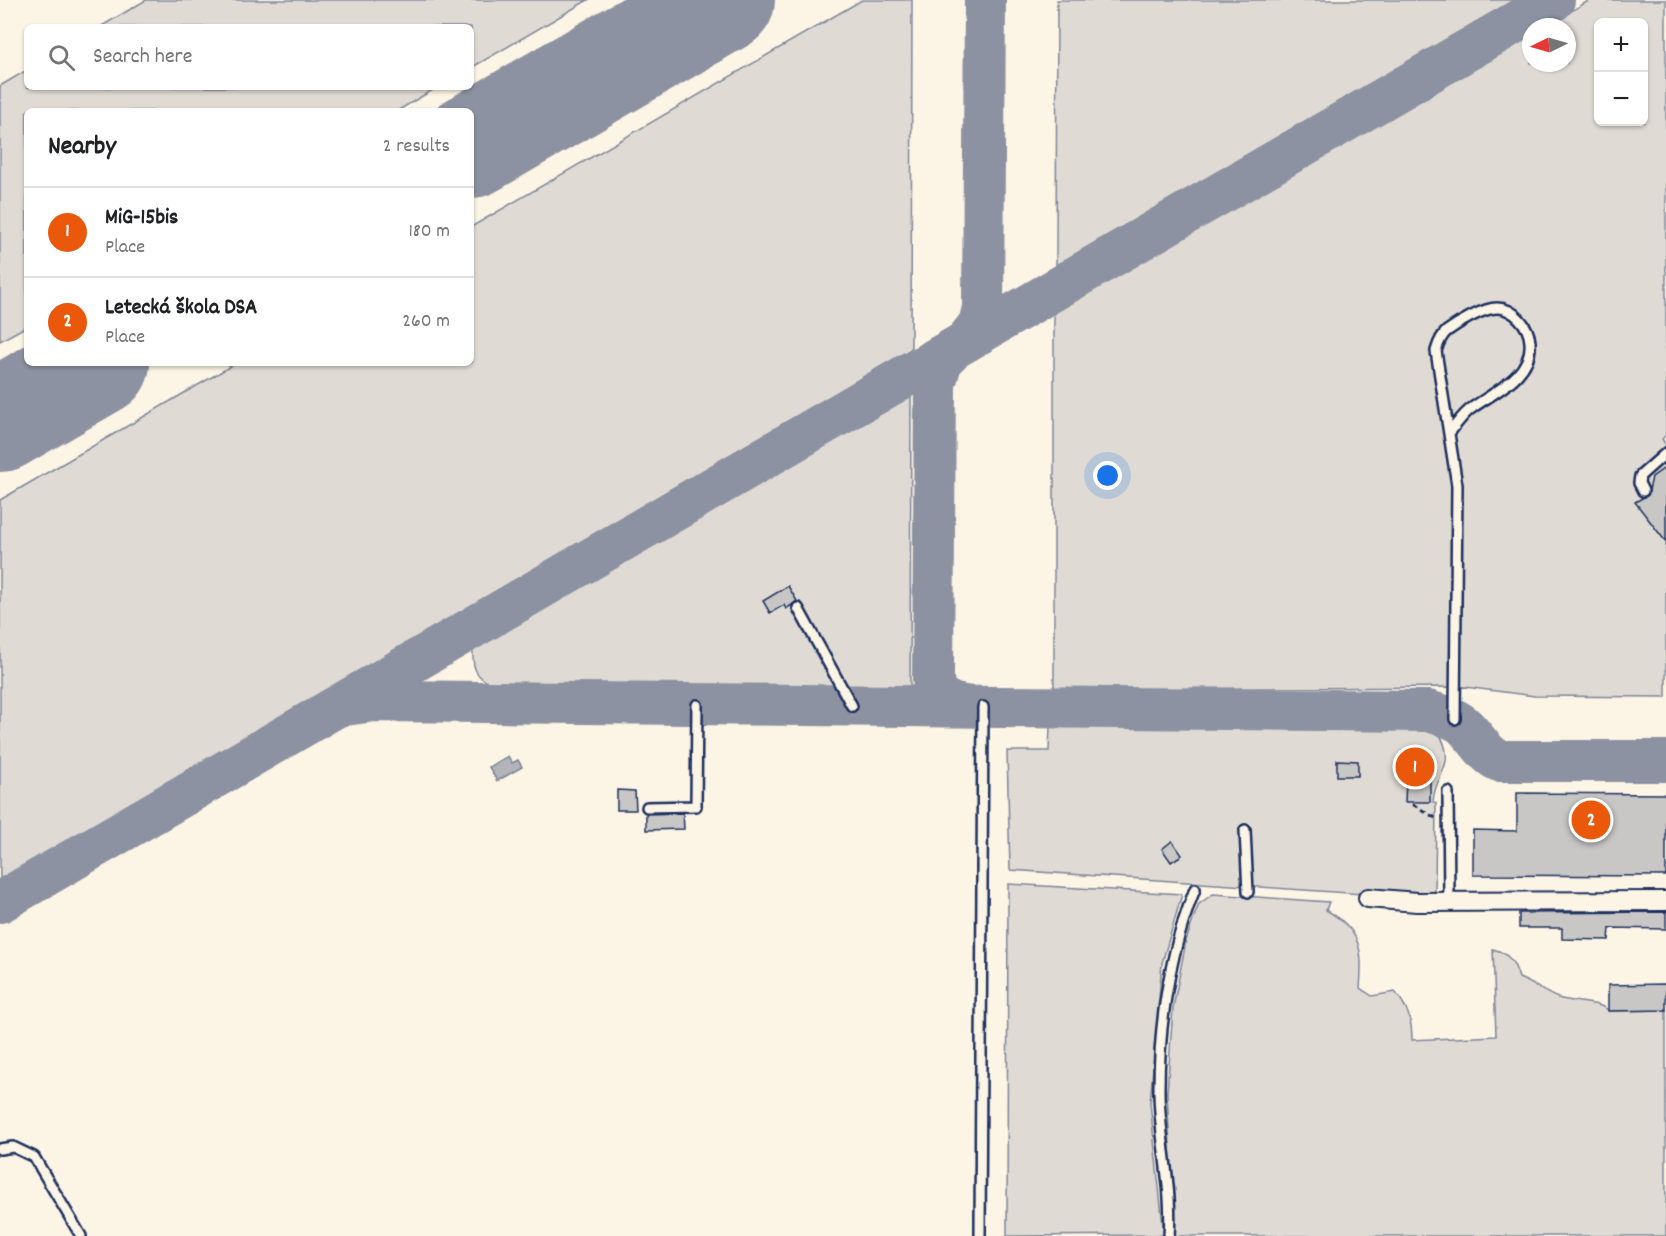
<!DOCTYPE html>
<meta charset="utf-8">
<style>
:root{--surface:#fff;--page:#f2f2f2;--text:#202124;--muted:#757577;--line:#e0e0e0;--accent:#ea580c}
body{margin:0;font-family:Dekko,sans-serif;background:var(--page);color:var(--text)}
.controls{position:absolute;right:18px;top:18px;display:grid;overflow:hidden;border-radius:9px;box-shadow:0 2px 4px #0004}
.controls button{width:54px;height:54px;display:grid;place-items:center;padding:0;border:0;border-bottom:2px solid var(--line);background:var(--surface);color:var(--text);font:30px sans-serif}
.compass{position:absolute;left:1522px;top:18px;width:54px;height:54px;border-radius:50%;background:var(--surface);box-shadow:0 2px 4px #0004;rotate:265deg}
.you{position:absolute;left:1108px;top:476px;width:21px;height:21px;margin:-15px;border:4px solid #fff;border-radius:50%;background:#1a73e8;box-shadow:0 0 0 9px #1a73e833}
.badge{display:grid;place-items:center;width:39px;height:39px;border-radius:50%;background:var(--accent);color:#fff;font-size:20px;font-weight:700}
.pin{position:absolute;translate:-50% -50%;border:3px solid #fff;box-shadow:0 2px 6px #0006}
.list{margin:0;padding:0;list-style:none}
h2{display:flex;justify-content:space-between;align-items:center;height:78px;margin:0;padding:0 24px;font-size:26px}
h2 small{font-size:20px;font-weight:400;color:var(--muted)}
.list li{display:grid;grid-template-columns:39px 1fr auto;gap:18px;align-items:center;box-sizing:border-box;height:90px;padding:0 24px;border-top:2px solid var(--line)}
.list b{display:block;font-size:22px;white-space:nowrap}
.list p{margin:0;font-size:20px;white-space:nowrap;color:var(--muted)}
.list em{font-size:20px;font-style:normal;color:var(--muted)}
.icon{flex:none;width:33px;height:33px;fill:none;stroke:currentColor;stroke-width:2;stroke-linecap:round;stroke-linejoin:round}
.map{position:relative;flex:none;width:1666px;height:1236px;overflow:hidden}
.search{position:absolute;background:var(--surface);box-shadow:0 2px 4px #0004;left:24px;top:24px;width:450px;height:66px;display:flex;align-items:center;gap:15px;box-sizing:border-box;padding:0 21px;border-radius:9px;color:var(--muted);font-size:22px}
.panel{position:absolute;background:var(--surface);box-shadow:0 2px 4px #0004;left:24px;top:108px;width:450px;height:258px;border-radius:9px}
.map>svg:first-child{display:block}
.green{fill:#dfdbd4;stroke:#7d8599;stroke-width:1.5;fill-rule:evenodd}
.water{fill:#b2b4b8;stroke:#767f94;stroke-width:1.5}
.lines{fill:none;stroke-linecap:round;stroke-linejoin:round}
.taxiway{stroke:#8c92a2;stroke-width:42}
.runway{stroke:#8c92a2;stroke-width:104}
.building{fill:#c8c7c6;stroke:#1b2f5e;stroke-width:1.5}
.service-casing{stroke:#1b2f5e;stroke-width:14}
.minor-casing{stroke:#1b2f5e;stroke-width:22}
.path{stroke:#1b2f5e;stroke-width:3;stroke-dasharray:6 4.5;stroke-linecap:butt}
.service{stroke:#fcf5e5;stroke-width:9}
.minor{stroke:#fcf5e5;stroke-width:18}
</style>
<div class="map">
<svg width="1666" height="1236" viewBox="0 0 1666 1236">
<rect width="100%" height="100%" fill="#fcf5e5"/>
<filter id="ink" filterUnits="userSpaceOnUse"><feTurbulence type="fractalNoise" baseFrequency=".0167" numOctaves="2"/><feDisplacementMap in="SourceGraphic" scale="12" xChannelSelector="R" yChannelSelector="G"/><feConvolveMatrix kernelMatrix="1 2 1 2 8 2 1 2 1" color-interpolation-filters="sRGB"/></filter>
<g filter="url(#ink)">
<!-- green -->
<g class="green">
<path d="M146,0H588L471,68V27H100Z"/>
<path d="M862,0H912L911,349L0,880V500L236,363H471V227Z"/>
<path d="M1057,0H1514L1056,265Z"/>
<path d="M1590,0H1666V435L1662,439L1666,445V697L1535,696L1465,687L1054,689V311L1531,34V63H1567V27H1544ZM1598,22H1644V122H1598Z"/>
<path d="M27,70V87H438L397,111H27V326L0,341V86Z"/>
<path d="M911,393L910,688L494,685C475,678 472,667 473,648Z"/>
<path d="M1050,726H1425L1438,731C1459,767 1434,773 1433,802L1436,803L1435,891L1423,898L1010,870L1007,751H1049Z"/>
<path d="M1008,884L1182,894L1162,963L1150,1103L1164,1235L1007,1236Z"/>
<path d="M1213,894L1329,902L1326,910C1362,930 1363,951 1360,988L1372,996L1395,992C1408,1007 1412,1021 1412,1040L1496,1036L1493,949C1509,953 1515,963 1519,978C1533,983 1545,993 1558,998C1573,1003 1599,1001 1609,1011L1666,1010V1236H1175L1167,1093L1173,1008L1186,941L1194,917L1199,904Z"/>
</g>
<!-- water -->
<path class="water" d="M508,756L512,763L518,760L522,767L497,781L489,767Z"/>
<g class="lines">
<!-- taxiway -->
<g class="taxiway">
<path d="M708,12L729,0"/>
<path d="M966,341L979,324L983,308L985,0"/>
<path d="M952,350L942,360L935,384L933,679C934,697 947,703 964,706"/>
<path d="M345,705L374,701L1428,711C1440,715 1455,717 1464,726C1477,738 1483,753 1499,761H1666"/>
<path d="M0,902L1554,0"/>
</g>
<!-- runway -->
<g class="runway">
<path d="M471,146L723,0"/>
<path d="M0,420L98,363"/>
</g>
</g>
<!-- building -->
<g class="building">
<path d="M1666,467V542L1635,502L1648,495L1652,477Z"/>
<path d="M788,586L797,601L786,609L784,605L770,613L763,601Z"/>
<path d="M1337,760L1358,761V776H1337Z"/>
<path d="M1406,780L1430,781V802H1405Z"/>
<path d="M617,790L635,791L636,810H617Z"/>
<path d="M1517,793L1666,794V876L1473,875V830L1517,831Z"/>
<path d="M683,813L684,829L646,830V814Z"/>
<path d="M1172,841L1182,855L1171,862L1162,849Z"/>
<path d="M1666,912V929L1610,928L1609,940L1562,939V928H1519V913Z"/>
<path d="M1666,984V1010L1608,1011V985Z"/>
</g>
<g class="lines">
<!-- service casing -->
<g class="service-casing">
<g id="service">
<path d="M1450,432C1457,424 1463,414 1472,408C1494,392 1533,375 1530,342C1529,326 1514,308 1497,308C1483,308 1458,323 1447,331C1441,336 1438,344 1436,351L1457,485L1455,719"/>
<path d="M1643,491L1639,483L1640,476L1666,453"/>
<path d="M798,608L852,706"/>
<path d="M1448,792L1449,901"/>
<path d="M647,807L696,806L697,705"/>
<path d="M1245,830L1248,892"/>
<path d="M0,1149L13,1147L34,1157L81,1236"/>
<path d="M980,1236L983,707"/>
<path d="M1169,1236C1173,1187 1159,1139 1159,1090C1159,1021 1170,952 1195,889"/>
</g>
</g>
<!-- minor casing -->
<g class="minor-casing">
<path id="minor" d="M1368,898L1417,902L1666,901"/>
</g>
<!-- path -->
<path class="path" d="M1412,804L1437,819"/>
<!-- service -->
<use href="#service" class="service"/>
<!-- minor -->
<use href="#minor" class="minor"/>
</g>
</g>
</svg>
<div class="controls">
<button>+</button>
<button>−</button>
</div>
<svg class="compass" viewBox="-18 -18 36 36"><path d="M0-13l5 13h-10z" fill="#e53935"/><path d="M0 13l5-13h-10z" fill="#757577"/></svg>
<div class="you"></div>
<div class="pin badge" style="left:1415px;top:767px">1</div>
<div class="pin badge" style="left:1591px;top:820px">2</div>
<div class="search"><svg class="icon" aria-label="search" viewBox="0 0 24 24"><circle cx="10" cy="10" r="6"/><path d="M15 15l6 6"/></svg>Search here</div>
<section class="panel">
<h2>Nearby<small>2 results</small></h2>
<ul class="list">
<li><span class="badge">1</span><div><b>MiG-15bis</b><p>Place</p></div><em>180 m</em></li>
<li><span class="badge">2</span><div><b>Letecká škola DSA</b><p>Place</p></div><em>260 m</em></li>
</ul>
</section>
</div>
